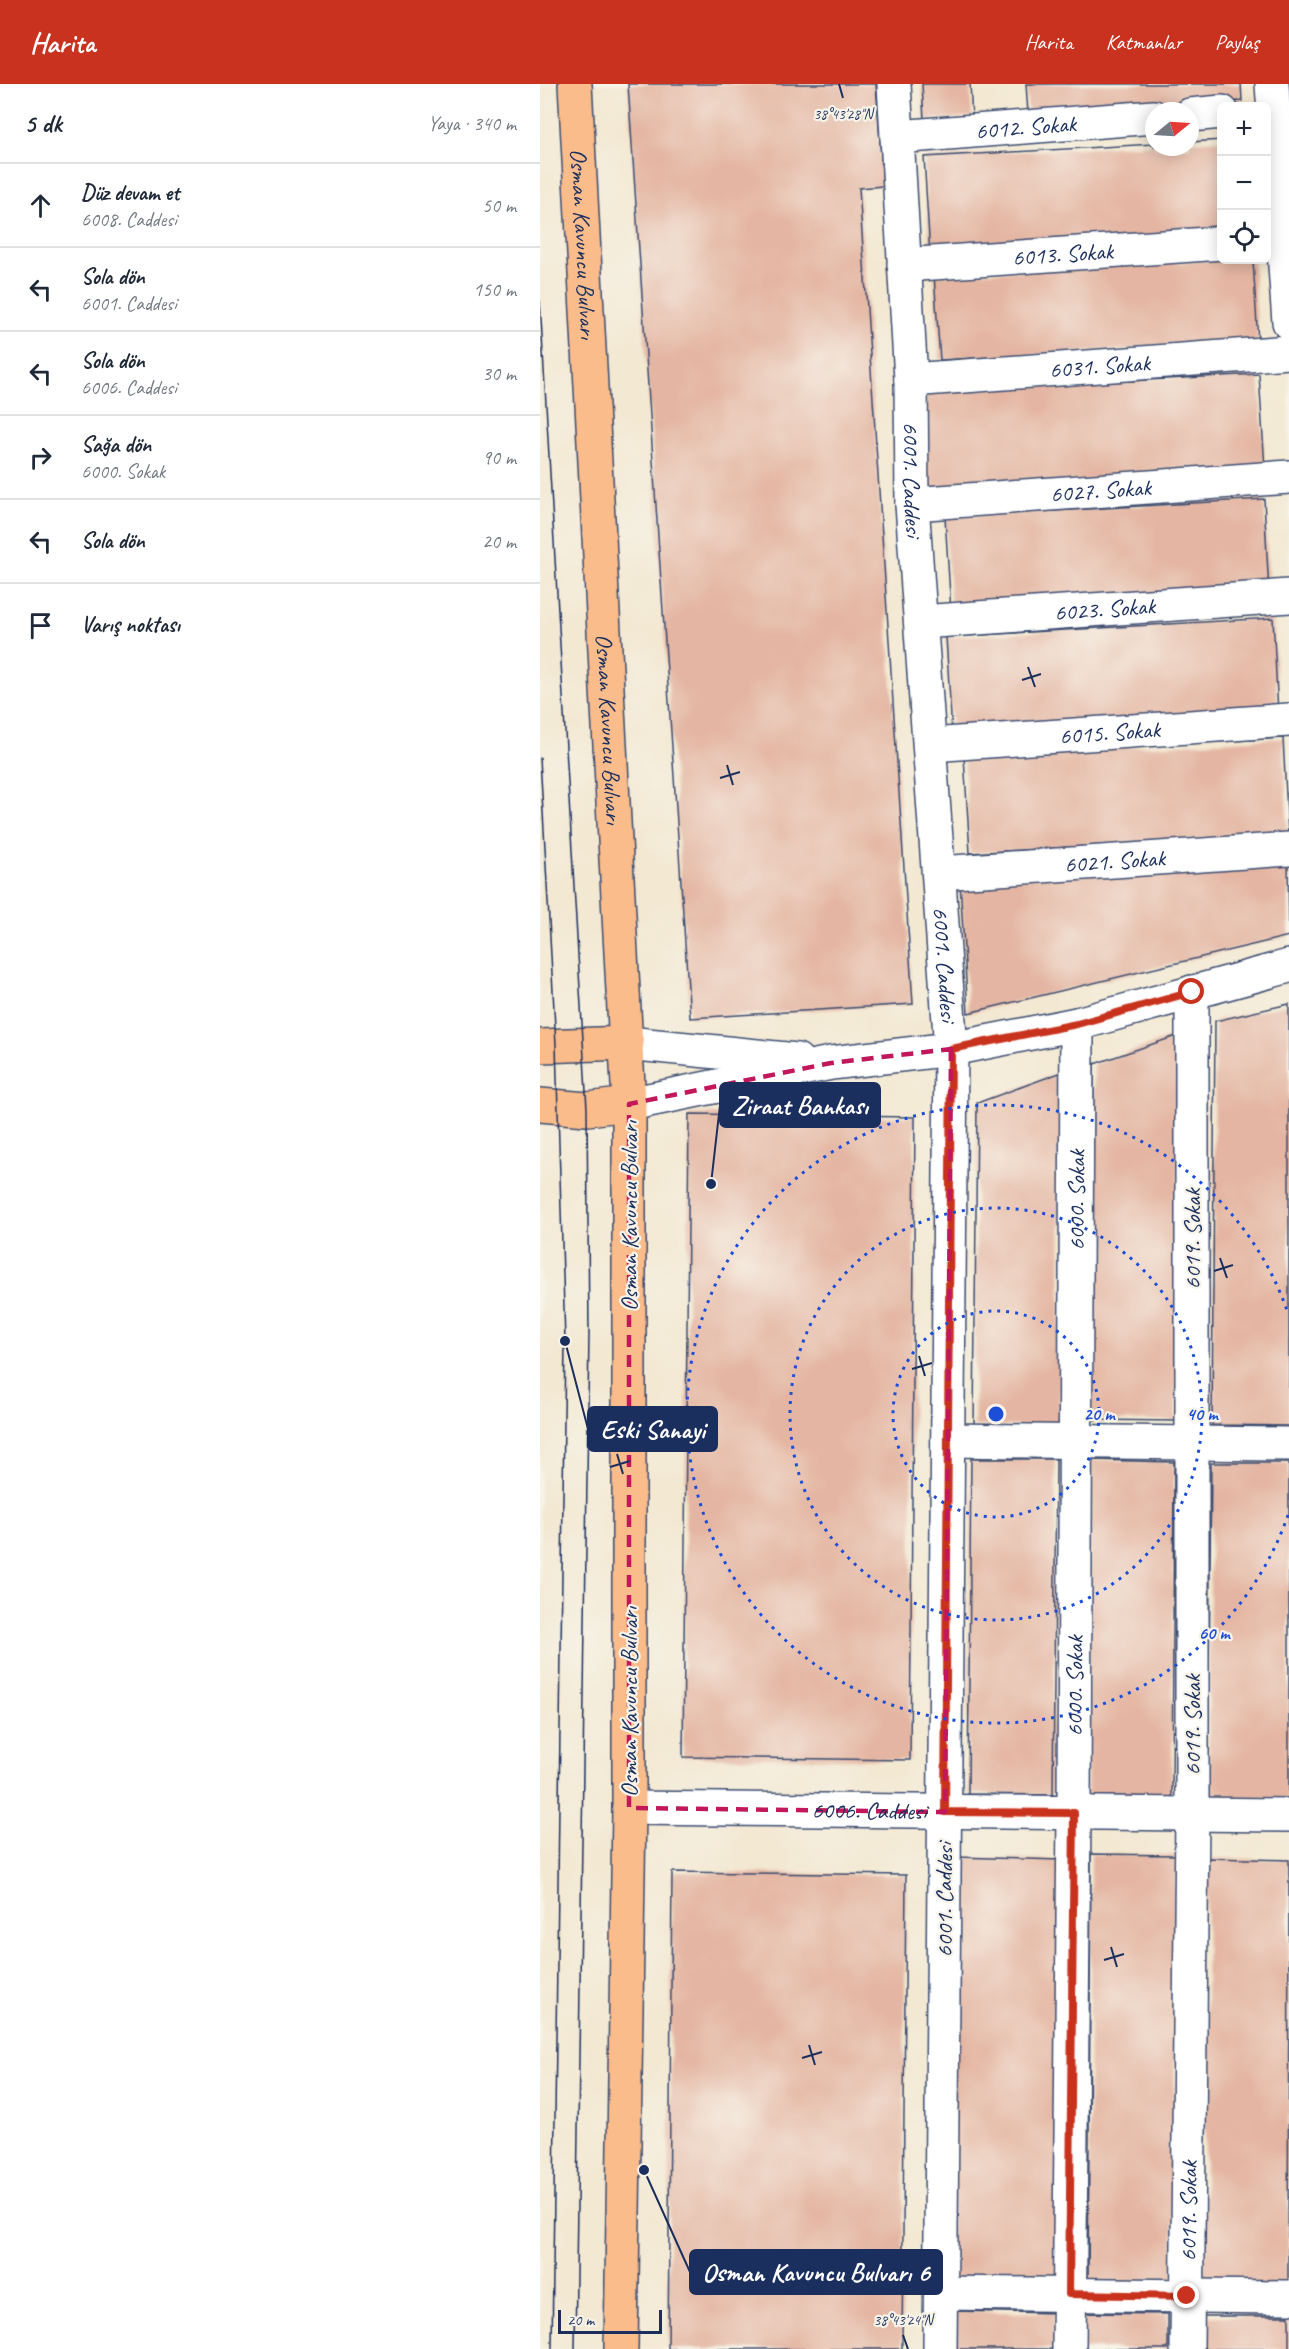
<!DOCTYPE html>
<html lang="tr">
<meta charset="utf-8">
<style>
:root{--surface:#fff;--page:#f2f2f3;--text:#1f2937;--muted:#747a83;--line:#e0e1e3;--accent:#c8321e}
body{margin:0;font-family:Caveat,sans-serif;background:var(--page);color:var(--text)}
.controls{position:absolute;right:18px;top:18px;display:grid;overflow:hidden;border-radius:9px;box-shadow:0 3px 15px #0003}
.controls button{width:54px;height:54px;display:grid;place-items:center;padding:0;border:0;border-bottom:2px solid var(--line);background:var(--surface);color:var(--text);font:30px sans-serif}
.compass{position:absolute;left:605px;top:18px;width:54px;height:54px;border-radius:50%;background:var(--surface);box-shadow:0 3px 15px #0003;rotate:72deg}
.scale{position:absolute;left:18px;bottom:15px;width:104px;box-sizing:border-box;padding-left:6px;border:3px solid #1b2f5e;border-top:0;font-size:16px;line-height:21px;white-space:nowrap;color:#1b2f5e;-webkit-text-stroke:4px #f7f3e8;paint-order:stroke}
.stop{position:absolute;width:18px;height:18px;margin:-14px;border:4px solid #c8321e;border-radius:50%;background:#fff}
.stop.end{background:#c8321e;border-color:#fff;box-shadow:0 2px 6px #0008}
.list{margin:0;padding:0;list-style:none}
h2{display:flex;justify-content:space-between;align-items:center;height:78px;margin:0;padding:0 24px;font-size:26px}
h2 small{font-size:20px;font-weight:400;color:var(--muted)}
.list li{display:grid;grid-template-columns:39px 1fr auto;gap:18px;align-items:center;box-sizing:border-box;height:84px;padding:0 24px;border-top:2px solid var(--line)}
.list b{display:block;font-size:22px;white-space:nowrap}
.list p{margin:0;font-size:20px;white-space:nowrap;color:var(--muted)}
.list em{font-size:20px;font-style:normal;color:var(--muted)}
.icon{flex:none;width:33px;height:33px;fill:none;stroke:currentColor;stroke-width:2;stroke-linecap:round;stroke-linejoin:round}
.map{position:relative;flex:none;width:749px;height:2265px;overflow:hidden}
header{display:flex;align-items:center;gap:36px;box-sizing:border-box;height:84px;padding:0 30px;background:var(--accent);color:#fff}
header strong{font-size:28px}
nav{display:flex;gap:33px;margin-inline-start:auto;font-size:21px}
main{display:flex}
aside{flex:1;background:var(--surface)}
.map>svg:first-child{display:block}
.building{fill:#e4b5a2}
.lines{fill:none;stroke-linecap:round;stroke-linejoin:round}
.minor-casing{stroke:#3b4b6f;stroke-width:36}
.major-casing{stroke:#3b4b6f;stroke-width:36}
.highway-casing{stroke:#3b4b6f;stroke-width:36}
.minor{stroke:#fff;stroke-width:33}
.major{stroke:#fabc8b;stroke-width:33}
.highway{stroke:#fabc8b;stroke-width:33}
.tram{stroke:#1b2f5e;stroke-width:1.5}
.route{stroke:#c8321e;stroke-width:8}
.marked{fill:none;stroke:#c2185b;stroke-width:4.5;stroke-dasharray:12 8;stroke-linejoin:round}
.ticks{fill:none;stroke:#1b2f5e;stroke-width:2}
.ring{fill:none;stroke:#1d4ed8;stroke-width:3;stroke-dasharray:3 6}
.labels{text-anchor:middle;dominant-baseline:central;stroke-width:4.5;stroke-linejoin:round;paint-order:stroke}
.street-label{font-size:24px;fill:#1b2f5e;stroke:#f7f3e8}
.ticks-label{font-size:15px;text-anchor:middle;fill:#1b2f5e;stroke:#f7f3e8;stroke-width:4.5;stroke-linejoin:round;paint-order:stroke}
.centre{fill:#1d4ed8;stroke:#f7f3e8;stroke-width:3}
.ring-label{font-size:18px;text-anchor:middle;font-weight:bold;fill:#1d4ed8;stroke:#f7f3e8;stroke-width:4.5;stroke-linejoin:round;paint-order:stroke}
.leader{fill:none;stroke:#1b2f5e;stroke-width:2}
.callout-dot{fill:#1b2f5e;stroke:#f7f3e8;stroke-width:2}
.callout{fill:#1b2f5e;stroke:#1b2f5e;stroke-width:2}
.callout-label{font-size:26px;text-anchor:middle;font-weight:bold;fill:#fff}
</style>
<header>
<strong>Harita</strong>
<nav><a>Harita</a><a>Katmanlar</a><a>Paylaş</a></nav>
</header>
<main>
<aside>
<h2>5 dk<small>Yaya · 340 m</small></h2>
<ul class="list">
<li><svg class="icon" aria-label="ahead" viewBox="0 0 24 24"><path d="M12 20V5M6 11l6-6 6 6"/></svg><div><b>Düz devam et</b><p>6008. Caddesi</p></div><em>50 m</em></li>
<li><svg class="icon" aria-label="left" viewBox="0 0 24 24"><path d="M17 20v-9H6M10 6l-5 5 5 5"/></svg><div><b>Sola dön</b><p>6001. Caddesi</p></div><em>150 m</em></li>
<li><svg class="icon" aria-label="left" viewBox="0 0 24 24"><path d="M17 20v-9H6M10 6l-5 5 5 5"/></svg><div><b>Sola dön</b><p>6006. Caddesi</p></div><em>30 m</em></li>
<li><svg class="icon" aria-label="right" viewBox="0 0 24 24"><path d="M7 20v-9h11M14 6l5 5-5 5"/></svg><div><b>Sağa dön</b><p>6000. Sokak</p></div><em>90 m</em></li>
<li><svg class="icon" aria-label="left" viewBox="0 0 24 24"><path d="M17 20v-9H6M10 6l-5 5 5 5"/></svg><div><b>Sola dön</b></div><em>20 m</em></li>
<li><svg class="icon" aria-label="arrive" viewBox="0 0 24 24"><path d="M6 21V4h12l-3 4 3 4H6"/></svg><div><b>Varış noktası</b></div></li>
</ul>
</aside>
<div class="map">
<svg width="749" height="2265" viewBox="0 0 749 2265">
<rect width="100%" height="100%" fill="#f7f3e8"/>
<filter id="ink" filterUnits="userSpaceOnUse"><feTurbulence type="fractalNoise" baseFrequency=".0167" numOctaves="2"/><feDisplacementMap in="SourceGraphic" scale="12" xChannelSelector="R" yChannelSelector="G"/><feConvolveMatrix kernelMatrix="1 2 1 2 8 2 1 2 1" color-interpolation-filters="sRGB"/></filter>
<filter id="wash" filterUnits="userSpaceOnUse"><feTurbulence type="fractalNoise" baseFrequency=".008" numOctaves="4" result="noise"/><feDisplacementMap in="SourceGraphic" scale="24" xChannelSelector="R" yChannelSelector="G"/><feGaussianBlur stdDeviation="1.35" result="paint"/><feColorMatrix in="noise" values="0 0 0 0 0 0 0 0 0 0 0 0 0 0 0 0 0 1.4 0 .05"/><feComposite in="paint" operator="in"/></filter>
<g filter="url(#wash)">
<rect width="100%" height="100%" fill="#f3e8d2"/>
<g id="blocks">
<!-- building -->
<g class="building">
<path d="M88,0H336L343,102L319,104L373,920L150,934Z"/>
<path d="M382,0H430L432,33L384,36Z"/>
<path d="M486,0H701L702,17L488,30Z"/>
<path d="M682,56V153L390,170L384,73L614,60V63H650V58Z"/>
<path d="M682,176H713L718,258L400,276L394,191Z"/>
<path d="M719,290L725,385L387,408V308Z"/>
<path d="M724,415L729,509L411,528L405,433Z"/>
<path d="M733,534L738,629L412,649L406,553Z"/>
<path d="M743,654L748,750L430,769L424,673Z"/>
<path d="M748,778L749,852L428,929L420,798Z"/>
<path d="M749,920V1342L672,1341L675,937Z"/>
<path d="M639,951L636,1337L551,1336L554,980Z"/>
<path d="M522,988L519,1342H434L437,1019Z"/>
<path d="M149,1030L375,1033L370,1676L143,1673Z"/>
<path d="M431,1375H516L513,1711L428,1710Z"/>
<path d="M550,1376L634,1378L632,1713L547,1712Z"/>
<path d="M671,1379H749V1715L668,1714Z"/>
<path d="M551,1770L636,1771L633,2202H548Z"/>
<path d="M416,1773L521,1776L518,2207L410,2205Z"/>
<path d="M667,1774L749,1776L748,2207L664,2206Z"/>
<path d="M132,1788L366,1791L362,2265H128Z"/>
<path d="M412,2227L514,2229L513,2265H412Z"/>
<path d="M543,2229L628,2230V2265H543Z"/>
<rect x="664" y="2232" width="85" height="33"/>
</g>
</g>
</g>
<g filter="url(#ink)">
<use href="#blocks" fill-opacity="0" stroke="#3b4b6f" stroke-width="1.5"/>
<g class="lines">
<!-- minor casing -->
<g class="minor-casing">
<g id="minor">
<path id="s1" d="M354,0L371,296L372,420L411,965L400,2265"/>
<path d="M732,0L749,238"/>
<path d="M650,31L682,28"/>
<path id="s2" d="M357,53L614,33"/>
<path id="s3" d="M364,181L682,159"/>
<path id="s4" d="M371,296L749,268"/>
<path id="s5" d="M372,420L749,393"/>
<path id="s6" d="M381,538L749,512"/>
<path id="s7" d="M390,661L749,636"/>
<path id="s8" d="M399,789L749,765"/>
<path d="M87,959L257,976"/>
<path d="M89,1020L291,979L411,965L537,940L749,882"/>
<path d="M408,1356L749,1360"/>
<path id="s9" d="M89,1724L749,1731"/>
<path d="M401,2209L749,2213"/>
<path id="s10" d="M529,2265L534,1729L537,940"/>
<path id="s11" d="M647,2265L652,1730V908"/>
</g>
</g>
<!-- major casing -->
<g class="major-casing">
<g id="major">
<path d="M0,962L87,959"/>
<path d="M0,1021L47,1025L89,1020"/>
</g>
</g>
<!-- highway casing -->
<g class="highway-casing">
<g id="highway">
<path id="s12" d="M35,0L89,1020V1724L81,2265"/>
</g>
</g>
<!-- minor -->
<use href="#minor" class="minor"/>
<!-- major -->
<use href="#major" class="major"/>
<!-- highway -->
<use href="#highway" class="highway"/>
<!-- tram -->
<g class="tram">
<path d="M0,217L47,1025L49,1250L35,2265"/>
<path d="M0,674L16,961L25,1257L12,2265"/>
</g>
</g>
</g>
<g class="lines" filter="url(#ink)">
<!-- route -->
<path class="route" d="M647,2212L529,2210L534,1729L405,1728L411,965L537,940L652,908"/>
</g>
<!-- marked area -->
<path class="marked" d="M411,965L405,1728L89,1724V1020L291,979Z"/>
<!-- ticks -->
<path class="ticks" d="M299,0L303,14M488,583L495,603M482,596L501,590M187,681L193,701M180,694L200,688M680,1174L687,1194M674,1187L693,1181M379,1272L385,1292M372,1285L392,1279M77,1370L83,1390M70,1383L90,1377M571,1863L577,1883M564,1876L584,1870M269,1961L275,1981M262,1974L282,1968M363,2251L368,2265"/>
<!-- distance rings -->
<g class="ring">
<circle cx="456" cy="1330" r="103"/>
<circle cx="456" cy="1330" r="206"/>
<path d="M748 1431A309 309 0 1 1 748 1229"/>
</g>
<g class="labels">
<!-- street labels -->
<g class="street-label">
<text stroke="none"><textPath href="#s2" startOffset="129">6012. Sokak</textPath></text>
<text stroke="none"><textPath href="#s12" startOffset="160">Osman Kavuncu Bulvarı</textPath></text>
<text stroke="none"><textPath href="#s3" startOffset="159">6013. Sokak</textPath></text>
<text stroke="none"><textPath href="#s4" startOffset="189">6031. Sokak</textPath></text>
<text stroke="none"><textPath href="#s1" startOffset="396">6001. Caddesi</textPath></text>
<text stroke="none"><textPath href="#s5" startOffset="189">6027. Sokak</textPath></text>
<text stroke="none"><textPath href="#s6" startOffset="184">6023. Sokak</textPath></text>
<text stroke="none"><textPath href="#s12" startOffset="646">Osman Kavuncu Bulvarı</textPath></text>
<text stroke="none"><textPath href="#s7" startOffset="180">6015. Sokak</textPath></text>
<text stroke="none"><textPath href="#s8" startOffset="176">6021. Sokak</textPath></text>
<text stroke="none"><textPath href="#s1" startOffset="882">6001. Caddesi</textPath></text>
<text stroke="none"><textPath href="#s10" startOffset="1149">6000. Sokak</textPath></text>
<text transform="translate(89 1132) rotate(-90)">Osman Kavuncu Bulvarı</text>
<text transform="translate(652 1155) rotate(-90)">6019. Sokak</text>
<text stroke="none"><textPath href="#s10" startOffset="663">6000. Sokak</textPath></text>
<text transform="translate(89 1618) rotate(-90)">Osman Kavuncu Bulvarı</text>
<text transform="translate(652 1641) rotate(-90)">6019. Sokak</text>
<text stroke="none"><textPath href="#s9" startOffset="240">6006. Caddesi</textPath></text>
<text transform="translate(404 1816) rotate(-90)">6001. Caddesi</text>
<text stroke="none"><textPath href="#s11" startOffset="138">6019. Sokak</textPath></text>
</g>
</g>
<g class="ticks-label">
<text x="303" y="35">38°43'28"N</text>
<text x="363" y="2241">38°43'24"N</text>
</g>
<circle cx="456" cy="1330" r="9" class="centre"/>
<g class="ring-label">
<text x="559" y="1336">20 m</text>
<text x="662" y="1336">40 m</text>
<text x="674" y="1555">60 m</text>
</g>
<!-- callouts -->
<path class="leader" d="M171 1100L180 1021M25 1257L48 1345M104 2086L150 2188"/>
<g class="callout-dot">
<circle cx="171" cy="1100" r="6"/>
<circle cx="25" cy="1257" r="6"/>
<circle cx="104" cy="2086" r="6"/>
</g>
<g class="callout">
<rect x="180" y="999" width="160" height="44" rx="6"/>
<rect x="48" y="1323" width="129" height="44" rx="6"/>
<rect x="150" y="2166" width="252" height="44" rx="6"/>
</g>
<g class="callout-label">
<text x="260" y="1030">Ziraat Bankası</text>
<text x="113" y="1354">Eski Sanayi</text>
<text x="276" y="2197">Osman Kavuncu Bulvarı 6</text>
</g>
</svg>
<div class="controls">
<button>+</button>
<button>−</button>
<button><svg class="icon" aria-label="locate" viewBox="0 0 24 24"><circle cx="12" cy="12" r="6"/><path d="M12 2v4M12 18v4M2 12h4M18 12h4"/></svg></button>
</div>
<svg class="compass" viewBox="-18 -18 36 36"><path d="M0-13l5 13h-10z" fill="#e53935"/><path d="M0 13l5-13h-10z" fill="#747a83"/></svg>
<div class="scale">20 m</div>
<div class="stop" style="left:652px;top:908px"></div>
<div class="stop end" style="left:647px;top:2212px"></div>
</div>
</main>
